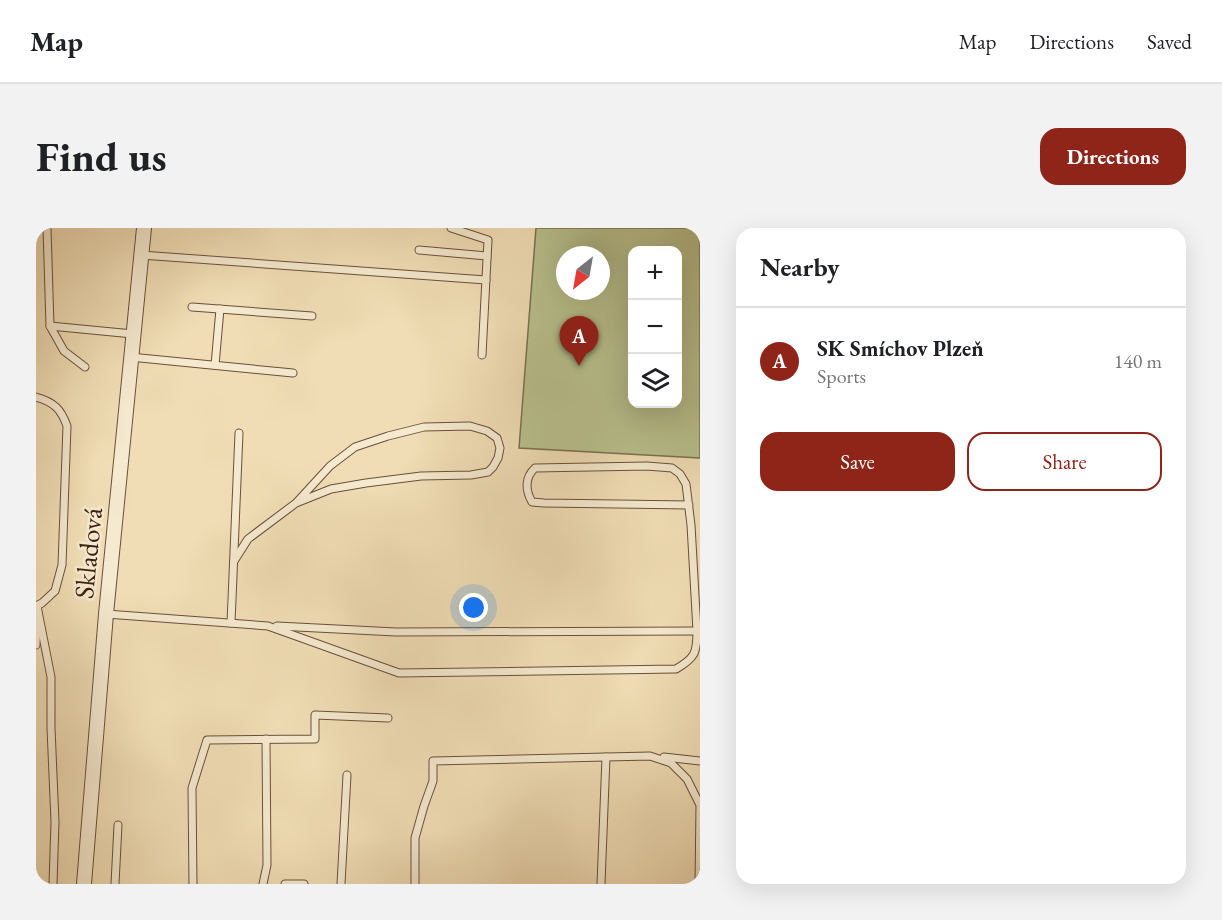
<!DOCTYPE html>
<meta charset="utf-8">
<style>
:root{--surface:#fff;--page:#f2f2f2;--text:#202124;--muted:#757577;--line:#e0e0e0;--accent:#8f2418}
body{margin:0;font-family:"EB Garamond",serif;background:var(--page);color:var(--text)}
.controls{position:absolute;right:18px;top:18px;display:grid;overflow:hidden;border-radius:12px;box-shadow:0 6px 24px #0002}
.controls button{width:54px;height:54px;display:grid;place-items:center;padding:0;border:0;border-bottom:2px solid var(--line);background:var(--surface);color:var(--text);font:30px sans-serif}
.compass{position:absolute;left:520px;top:18px;width:54px;height:54px;border-radius:50%;background:var(--surface);box-shadow:0 6px 24px #0002;rotate:211deg}
.you{position:absolute;left:438px;top:380px;width:21px;height:21px;margin:-15px;border:4px solid #fff;border-radius:50%;background:#1a73e8;box-shadow:0 0 0 9px #1a73e833}
.badge{display:grid;place-items:center;width:39px;height:39px;border-radius:50%;background:var(--accent);color:#fff;font-size:20px;font-weight:700}
.pin{position:absolute;translate:-50% -50px;filter:drop-shadow(0 2px 3px #0008)}
.pin::after{content:'';position:absolute;top:32px;width:21px;height:18px;background:inherit;clip-path:polygon(0 0,100% 0,50% 100%)}
.list{margin:0;padding:0;list-style:none}
h2{display:flex;justify-content:space-between;align-items:center;height:78px;margin:0;padding:0 24px;font-size:26px}
h2 small{font-size:20px;font-weight:400;color:var(--muted)}
.list li{display:grid;grid-template-columns:39px 1fr auto;gap:18px;align-items:center;box-sizing:border-box;height:108px;padding:0 24px;border-top:2px solid var(--line)}
.list b{display:block;font-size:22px;white-space:nowrap}
.list p{margin:0;font-size:20px;white-space:nowrap;color:var(--muted)}
.list em{font-size:20px;font-style:normal;color:var(--muted)}
.actions{display:flex;gap:12px;padding:18px 24px}
.actions a{flex:1;padding:14px 0;border:2px solid var(--accent);border-radius:18px;text-align:center;font-size:21px;color:var(--accent)}
.actions .main{background:var(--accent);color:#fff}
.icon{flex:none;width:33px;height:33px;fill:none;stroke:currentColor;stroke-width:2;stroke-linecap:round;stroke-linejoin:round}
.map{position:relative;flex:none;width:664px;height:656px;overflow:hidden;border-radius:18px}
header{display:flex;align-items:center;gap:36px;box-sizing:border-box;height:84px;padding:0 30px;background:var(--surface);border-bottom:2px solid var(--line)}
header strong{font-size:28px}
nav{display:flex;gap:33px;margin-inline-start:auto;font-size:21px}
.intro{display:flex;align-items:center;justify-content:space-between;box-sizing:border-box;height:144px;padding:0 36px}
h1{margin:0;font-size:42px}
.button{padding:15px 27px;border-radius:18px;background:var(--accent);color:#fff;font-size:21px;font-weight:700}
main{display:flex;gap:36px;padding:0 36px}
aside{flex:1;background:var(--surface);border-radius:18px;box-shadow:0 6px 24px #0002}
.map>svg:first-child{display:block}
.green{fill:#b8c18e;stroke:#7a7150;stroke-width:1.5;fill-rule:evenodd}
.lines{fill:none;stroke-linecap:round;stroke-linejoin:round}
.service-casing{stroke:#69503a;stroke-width:9}
.minor-casing{stroke:#69503a;stroke-width:16}
.service{stroke:#f5e9cf;stroke-width:7}
.minor{stroke:#f5e9cf;stroke-width:14}
.labels{text-anchor:middle;dominant-baseline:central;stroke-width:5;stroke-linejoin:round;paint-order:stroke}
.street-label{font-size:27px;fill:#3c2111;stroke:#f5e9cf}
</style>
<header>
<strong>Map</strong>
<nav><a>Map</a><a>Directions</a><a>Saved</a></nav>
</header>
<div class="intro"><h1>Find us</h1><a class="button">Directions</a></div>
<main>
<div class="map">
<svg width="664" height="656" viewBox="0 0 664 656">
<rect width="100%" height="100%" fill="#f0ddb5"/>
<filter id="stains"><feTurbulence type="fractalNoise" baseFrequency=".00333" numOctaves="4"/><feColorMatrix values="0 0 0 0 .2 0 0 0 0 .09 0 0 0 0 .02 0 0 0 .5 -.17"/></filter>
<radialGradient id="worn" r=".72"><stop offset=".6" stop-color="#630" stop-opacity="0"/><stop offset="1" stop-color="#630" stop-opacity=".3"/></radialGradient>
<!-- green -->
<path class="green" d="M500,0H664V230L483,220ZM596,22H642V176H596ZM529,27H565V63H529Z"/>
<g class="lines">
<!-- service casing -->
<g class="service-casing">
<g id="service">
<path d="M11,0L14,98L28,123L49,139"/>
<path d="M415,0L452,12L446,127"/>
<path d="M383,22L451,28"/>
<path d="M105,27L450,52"/>
<path d="M156,79L276,88"/>
<path d="M14,98L97,106"/>
<path d="M94,129L257,145"/>
<path d="M179,137L184,81"/>
<path d="M0,169C18,174 25,181 31,198L26,337L19,363L6,375L0,378"/>
<path d="M198,333L212,311L260,275L295,261L330,255L385,248L435,247L452,244L457,239L462,230L464,220L461,210L451,203L434,198L388,199L352,208L319,219L294,238L260,275"/>
<path d="M1,378L15,449V500L19,594L17,656"/>
<path d="M70,386L232,398L363,445L640,441C659,430 661,425 661,403L655,297L650,256L644,246L636,240L611,238L499,240C489,249 489,262 496,274L508,275L653,277"/>
<path d="M195,395L203,205"/>
<path d="M241,398L360,404L661,403"/>
<path d="M0,417L1,392"/>
<path d="M628,529L664,533"/>
<path d="M79,656L82,597"/>
<path d="M157,656L156,560L171,512L279,511V487L352,490"/>
<path d="M227,656L231,637L230,511"/>
<path d="M249,656H268"/>
<path d="M305,656L311,547"/>
<path d="M379,656V610L388,578L397,553V533L614,528L635,535L651,551L664,577L663,656"/>
<path d="M565,656L570,529"/>
</g>
</g>
<!-- minor casing -->
<g class="minor-casing">
<path id="minor" d="M48,656L70,386L108,0"/>
</g>
<!-- service -->
<use href="#service" class="service"/>
<!-- minor -->
<use href="#minor" class="minor"/>
</g>
<g class="labels">
<!-- street labels -->
<g class="street-label">
<text transform="translate(52 325) rotate(-84)">Skladová</text>
</g>
</g>
<rect width="100%" height="100%" filter="url(#stains)"/>
<rect width="100%" height="100%" fill="url(#worn)"/>
</svg>
<div class="controls">
<button>+</button>
<button>−</button>
<button><svg class="icon" aria-label="layers" viewBox="0 0 24 24"><path d="M12 4l9 5-9 5-9-5zM3 14l9 5 9-5"/></svg></button>
</div>
<svg class="compass" viewBox="-18 -18 36 36"><path d="M0-13l5 13h-10z" fill="#e53935"/><path d="M0 13l5-13h-10z" fill="#757577"/></svg>
<div class="you"></div>
<div class="pin badge" style="left:543px;top:138px">A</div>
</div>
<aside>
<h2>Nearby<small></small></h2>
<ul class="list">
<li><span class="badge">A</span><div><b>SK Smíchov Plzeň</b><p>Sports</p></div><em>140 m</em></li>
</ul>
<div class="actions"><a class="main">Save</a><a>Share</a></div>
</aside>
</main>
